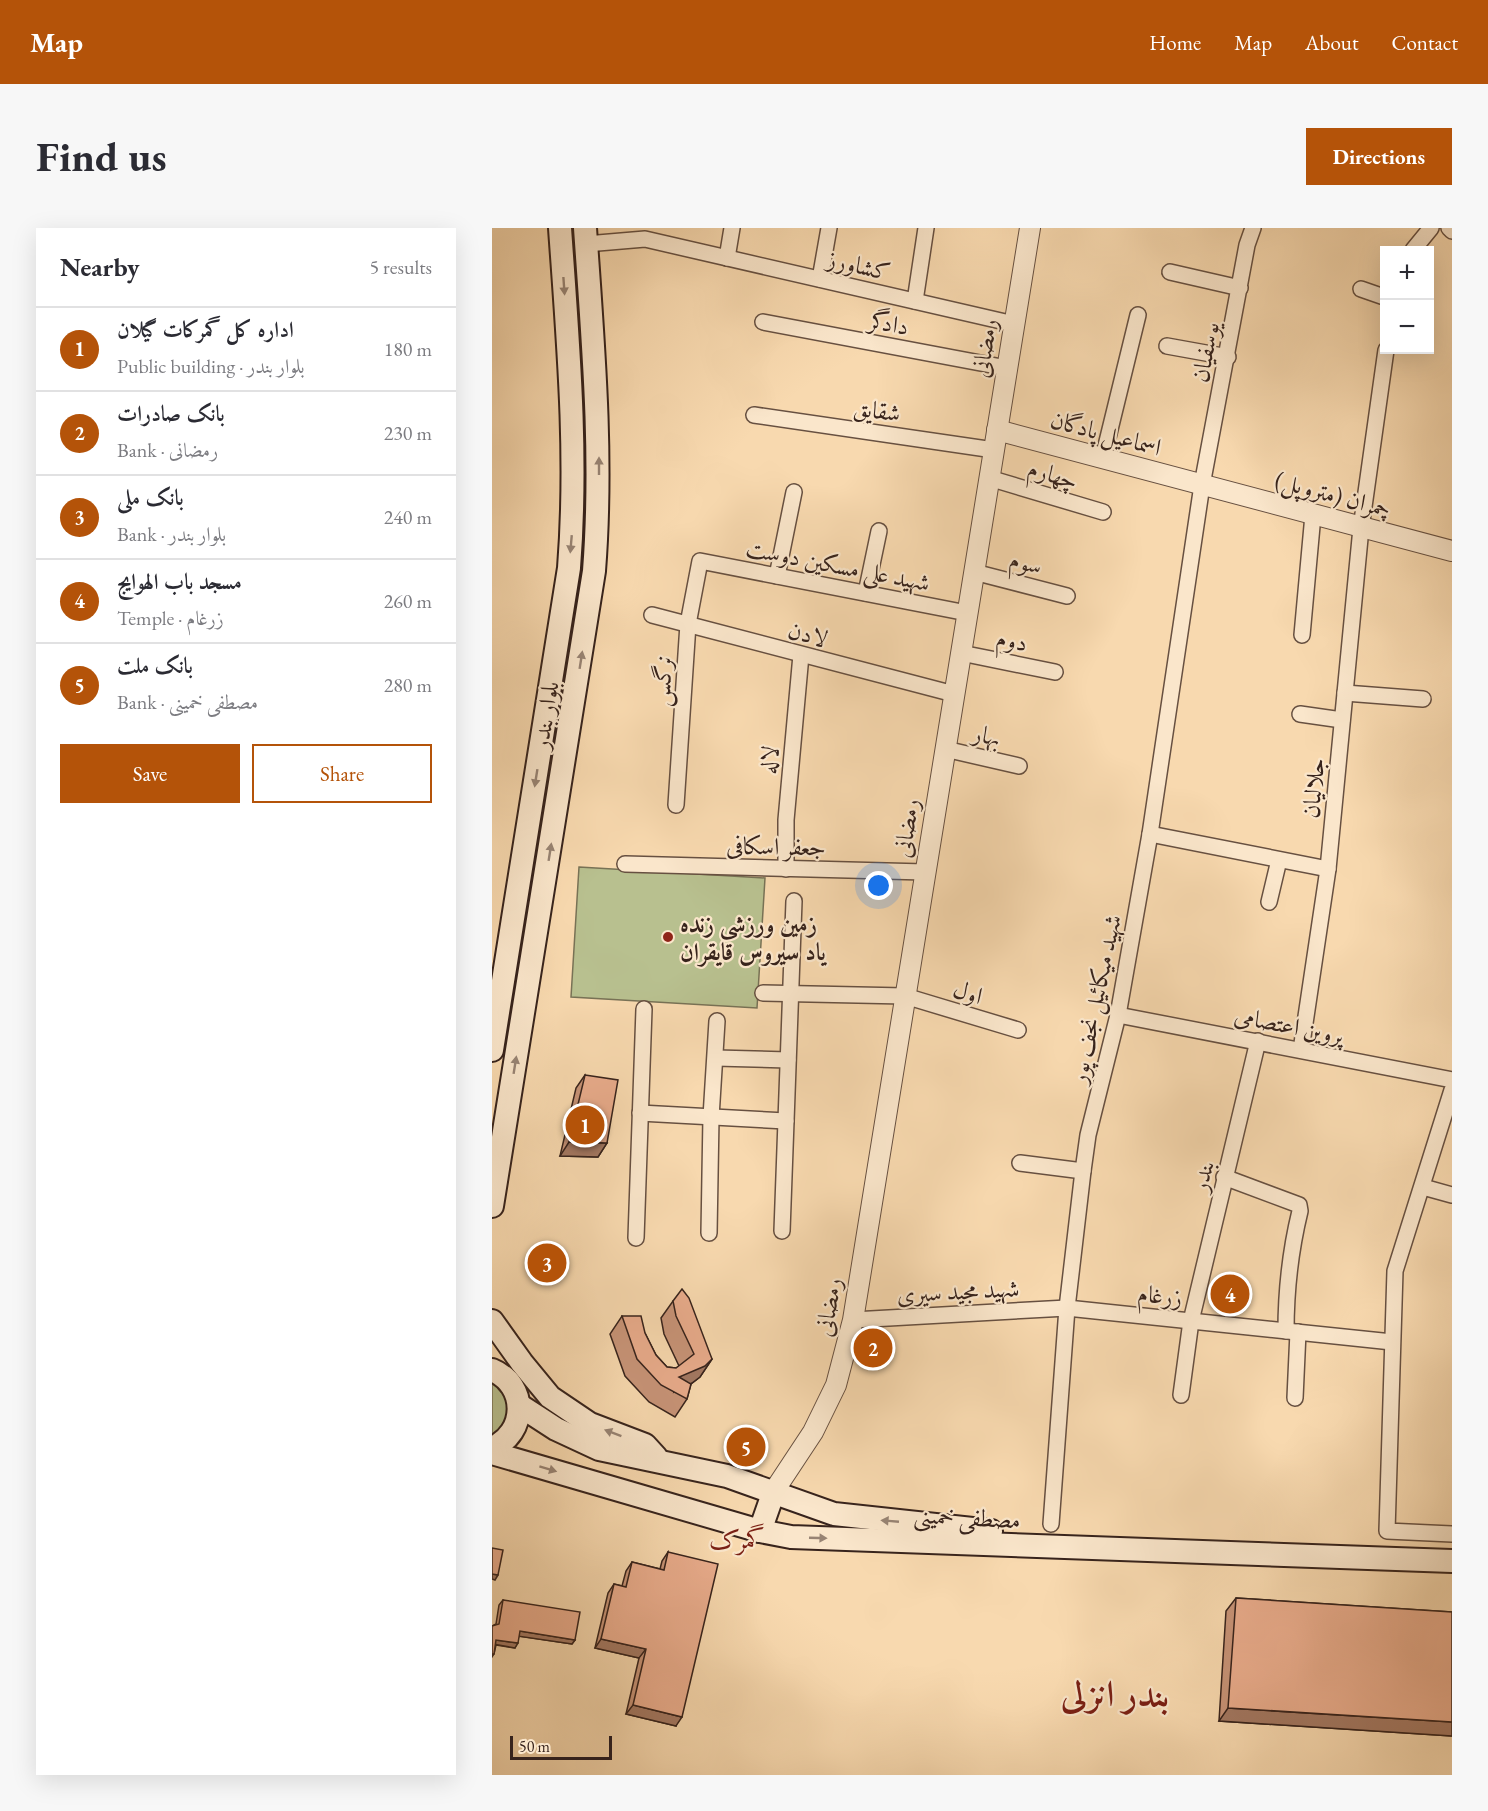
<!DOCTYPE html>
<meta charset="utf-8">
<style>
:root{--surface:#fff;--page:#f7f7f7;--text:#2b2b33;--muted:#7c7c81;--line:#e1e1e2;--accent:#b45309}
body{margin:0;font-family:"EB Garamond",Amiri,serif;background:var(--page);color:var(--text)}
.controls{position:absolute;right:18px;top:18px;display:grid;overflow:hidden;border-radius:0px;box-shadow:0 6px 24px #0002}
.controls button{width:54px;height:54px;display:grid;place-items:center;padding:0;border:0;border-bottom:2px solid var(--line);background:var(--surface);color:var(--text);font:30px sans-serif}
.scale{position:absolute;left:18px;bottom:15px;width:102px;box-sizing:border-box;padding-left:6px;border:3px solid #37231c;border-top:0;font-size:16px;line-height:21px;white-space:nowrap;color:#37231c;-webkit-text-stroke:4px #fae6cb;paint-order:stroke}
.you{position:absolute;left:387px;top:658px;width:21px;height:21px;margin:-15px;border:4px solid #fff;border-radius:50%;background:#1a73e8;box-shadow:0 0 0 9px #1a73e833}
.badge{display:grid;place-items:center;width:39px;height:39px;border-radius:50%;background:var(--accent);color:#fff;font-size:20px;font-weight:700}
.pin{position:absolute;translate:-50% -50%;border:3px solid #fff;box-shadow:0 2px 6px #0006}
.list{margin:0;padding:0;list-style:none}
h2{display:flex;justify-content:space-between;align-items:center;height:78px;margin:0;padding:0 24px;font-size:26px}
h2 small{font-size:20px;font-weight:400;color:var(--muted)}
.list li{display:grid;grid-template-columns:39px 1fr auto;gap:18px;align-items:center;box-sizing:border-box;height:84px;padding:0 24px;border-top:2px solid var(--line)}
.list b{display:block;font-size:22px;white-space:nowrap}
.list p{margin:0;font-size:20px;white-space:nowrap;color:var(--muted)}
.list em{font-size:20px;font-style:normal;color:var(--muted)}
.actions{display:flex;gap:12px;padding:18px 24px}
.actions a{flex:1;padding:14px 0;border:2px solid var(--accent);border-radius:0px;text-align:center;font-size:21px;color:var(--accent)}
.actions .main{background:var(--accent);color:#fff}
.map{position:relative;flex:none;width:960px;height:1547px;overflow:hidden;border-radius:0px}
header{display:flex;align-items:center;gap:36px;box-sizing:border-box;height:84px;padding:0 30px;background:var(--accent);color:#fff}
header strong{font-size:28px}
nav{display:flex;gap:33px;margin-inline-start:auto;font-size:21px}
.intro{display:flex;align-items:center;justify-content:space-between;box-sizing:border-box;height:144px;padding:0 36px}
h1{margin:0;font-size:42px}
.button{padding:15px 27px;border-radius:0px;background:var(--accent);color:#fff;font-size:21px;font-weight:700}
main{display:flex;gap:36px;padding:0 36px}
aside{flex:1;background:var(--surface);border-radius:0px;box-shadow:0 6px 24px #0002}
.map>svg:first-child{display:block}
.green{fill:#b8c08f;stroke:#787256;stroke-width:1.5}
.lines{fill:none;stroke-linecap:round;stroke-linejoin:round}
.minor-casing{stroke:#675041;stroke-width:18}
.tertiary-casing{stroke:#675041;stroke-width:22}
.secondary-casing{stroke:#37231c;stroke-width:26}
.minor{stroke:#fae6cb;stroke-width:15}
.tertiary{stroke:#fae6cb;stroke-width:20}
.secondary{stroke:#fae6cb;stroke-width:22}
.wall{fill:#c89478;stroke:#37231c;stroke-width:1.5}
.shaded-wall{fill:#a37862;stroke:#37231c;stroke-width:1.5}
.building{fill:#e9ac8c;stroke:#37231c;stroke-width:1.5}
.oneway{fill:#988474}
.poi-dot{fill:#8f2418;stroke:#fae6cb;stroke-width:2}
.labels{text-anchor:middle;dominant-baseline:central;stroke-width:4.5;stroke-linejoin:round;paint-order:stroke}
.street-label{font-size:24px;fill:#37231c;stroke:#fae6cb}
.poi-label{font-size:24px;font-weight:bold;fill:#37231c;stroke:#fae6cb;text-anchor:start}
.neighbourhood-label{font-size:26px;fill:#7a1f14;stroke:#fae6cb}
.town-label{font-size:36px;font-weight:bold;fill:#7a1f14;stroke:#fae6cb}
</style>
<header>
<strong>Map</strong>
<nav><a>Home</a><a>Map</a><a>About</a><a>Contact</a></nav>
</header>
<div class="intro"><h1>Find us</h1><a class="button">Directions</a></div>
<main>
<aside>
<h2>Nearby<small>5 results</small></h2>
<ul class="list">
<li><span class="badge">1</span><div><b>اداره کل گمرکات گیلان</b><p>Public building · بلوار بندر</p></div><em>180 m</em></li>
<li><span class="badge">2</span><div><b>بانک صادرات</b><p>Bank · رمضانی</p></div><em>230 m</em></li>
<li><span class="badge">3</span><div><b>بانک ملی</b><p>Bank · بلوار بندر</p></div><em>240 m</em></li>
<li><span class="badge">4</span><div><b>مسجد باب الهوایج</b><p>Temple · زرغام</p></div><em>260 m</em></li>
<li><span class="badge">5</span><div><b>بانک ملت</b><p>Bank · مصطفی خمینی</p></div><em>280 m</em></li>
</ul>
<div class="actions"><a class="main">Save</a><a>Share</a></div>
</aside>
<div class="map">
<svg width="960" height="1547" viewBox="0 0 960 1547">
<rect width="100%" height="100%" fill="#f8d9af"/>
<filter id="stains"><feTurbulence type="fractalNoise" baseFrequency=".00333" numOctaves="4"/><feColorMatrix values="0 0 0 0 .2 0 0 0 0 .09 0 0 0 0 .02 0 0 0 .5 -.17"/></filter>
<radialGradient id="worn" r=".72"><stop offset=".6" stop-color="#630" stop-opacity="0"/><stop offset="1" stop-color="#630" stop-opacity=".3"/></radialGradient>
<!-- green -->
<g class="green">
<path d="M87,639L273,650L265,780L79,769Z"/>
<path d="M0,1148L9,1153L21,1186L0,1213Z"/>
</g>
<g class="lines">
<!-- minor casing -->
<g class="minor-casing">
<g id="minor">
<path d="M957,0L960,3"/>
<path d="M94,16L153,11L522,96"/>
<path d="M921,22L939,0"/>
<path d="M235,30L240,0"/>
<path d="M678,44L748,60"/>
<path d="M328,51L337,0"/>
<path d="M869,61L892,69"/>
<path d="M423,73L434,0"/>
<path d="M271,94L515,140"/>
<path d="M675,118L736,129"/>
<path d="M262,187L502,222"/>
<path d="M611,230L646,87"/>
<path d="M497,250L611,284"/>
<path d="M482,344L575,368"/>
<path d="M285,348L302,264"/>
<path d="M374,365L387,303"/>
<path d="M160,387L462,466"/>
<path d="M810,407L821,287"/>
<path d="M469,425L563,444"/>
<path d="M853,465L931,471"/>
<path d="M808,486L850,492"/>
<path d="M453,521L527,538"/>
<path d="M184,577L196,396L208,333L475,385"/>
<path d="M658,606L836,641"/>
<path d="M133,636L433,644"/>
<path d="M294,641V592L309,427"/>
<path d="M777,674L787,632"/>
<path d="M271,765L413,768L526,802"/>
<path d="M626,787L960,852"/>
<path d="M809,822L836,641L869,300L894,122"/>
<path d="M224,830L296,832"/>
<path d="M960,862L903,1043L895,1303L960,1306"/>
<path d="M148,885L294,893"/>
<path d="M528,935L591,943"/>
<path d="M732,949L807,977L808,983C798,1024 794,1061 794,1103"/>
<path d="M931,959L960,967"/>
<path d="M290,1003L302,673"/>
<path d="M217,1005L219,889L225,793"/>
<path d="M144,1010L152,781"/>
<path d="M361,1092L575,1080L900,1114"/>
<path d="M689,1167L699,1093L766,813"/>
<path d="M803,1170L806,1104"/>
<path d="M559,1296L575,1080L591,943L596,907L626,787L658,606L710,257L755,17L761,0"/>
</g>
</g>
<!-- tertiary casing -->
<g class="tertiary-casing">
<g id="tertiary">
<path d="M505,202L960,323"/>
<path d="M282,1263L321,1204L344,1157L361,1092L538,0"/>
</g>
</g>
<!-- secondary casing -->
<g class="secondary-casing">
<g id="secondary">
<path d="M0,822L77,340C86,226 76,114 68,0"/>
<path d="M0,978L102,343C111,228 101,115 93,0"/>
<path d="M0,1093L30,1135L58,1169L98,1196L153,1217L164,1229"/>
<path d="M0,1142C36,1157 35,1205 0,1220"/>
<path d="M27,1177L64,1201L107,1221L235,1248L342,1286L499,1303"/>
<path d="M0,1225L268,1303L299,1309L960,1333"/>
<path d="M268,1303L282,1263"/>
</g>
</g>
<!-- minor -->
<use href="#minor" class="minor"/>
<!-- tertiary -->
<use href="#tertiary" class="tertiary"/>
<!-- secondary -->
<use href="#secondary" class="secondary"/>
</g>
<!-- wall -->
<g class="wall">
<path d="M93,847L115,915L106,929L68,928L84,860Z"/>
<path d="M181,1073L220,1131L208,1149L199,1156L195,1171L183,1189L157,1174L133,1148L118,1106L130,1088L153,1105L164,1127L175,1139L184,1140L187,1138L172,1106L169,1090Z"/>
<path d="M176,1324L184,1498L134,1486L147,1430L103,1420L116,1365L122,1356L130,1358L134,1343L140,1334L168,1341L170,1333Z"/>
<path d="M744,1370L960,1384V1508L727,1493L734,1383Z"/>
<path d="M11,1372L83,1412L80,1416L27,1408L23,1420L4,1417L2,1426L0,1429V1398L4,1396L7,1377Z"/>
</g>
<!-- shaded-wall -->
<g class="shaded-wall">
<path d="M77,914L115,915L106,929L68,928Z"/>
<path d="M220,1131L208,1149L200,1155L182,1164L187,1149Z"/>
<path d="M0,1346L6,1347L3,1352L0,1351Z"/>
<path d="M28,1403L83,1412L80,1416L25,1408Z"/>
<path d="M109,1411L154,1421L147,1430L103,1420Z"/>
<path d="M4,1412L26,1415L23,1420L1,1416Z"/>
<path d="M141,1477L190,1489L184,1498L134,1486Z"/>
<path d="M736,1480L960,1494V1508L727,1493Z"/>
</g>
<!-- building -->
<g class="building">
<path d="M93,847L126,852L115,915L77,914Z"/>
<path d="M190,1061L197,1070L220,1131L213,1138L187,1149L199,1156L195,1171L169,1157L145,1131L130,1088H149L153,1105L164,1127L175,1139L184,1140L202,1126L184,1088L181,1073Z"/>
<path d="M0,1320L11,1322L6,1347L0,1346Z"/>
<path d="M176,1324L226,1336L190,1489L141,1477L154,1421L109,1411L122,1356L134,1359L140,1334L172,1342Z"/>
<path d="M744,1370L960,1384V1494L736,1480Z"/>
<path d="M11,1372L88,1384L83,1412L28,1403L26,1415L4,1412L2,1426H0V1398L7,1396Z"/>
</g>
<!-- one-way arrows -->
<defs><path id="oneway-solid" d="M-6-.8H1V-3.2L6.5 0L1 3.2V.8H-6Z" transform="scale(1.5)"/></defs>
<g class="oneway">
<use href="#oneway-solid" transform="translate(72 58) rotate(86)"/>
<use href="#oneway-solid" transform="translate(107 238) rotate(-90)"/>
<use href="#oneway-solid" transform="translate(79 316) rotate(95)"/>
<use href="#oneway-solid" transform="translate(89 432) rotate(-81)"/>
<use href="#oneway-solid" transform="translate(44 550) rotate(99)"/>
<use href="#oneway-solid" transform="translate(58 624) rotate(-81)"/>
<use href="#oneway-solid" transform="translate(23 837) rotate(-81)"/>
<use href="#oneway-solid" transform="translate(121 1205) rotate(-159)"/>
<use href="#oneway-solid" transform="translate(56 1241) rotate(17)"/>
<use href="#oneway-solid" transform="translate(398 1293) rotate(-175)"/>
<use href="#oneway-solid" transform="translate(326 1310) rotate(2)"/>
</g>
<!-- markers -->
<circle class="poi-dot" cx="176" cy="709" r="6"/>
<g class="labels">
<!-- street labels -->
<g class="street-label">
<text transform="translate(367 37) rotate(13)">کشاورز</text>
<text transform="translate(397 95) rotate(11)">دادگر</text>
<text transform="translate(492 120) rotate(-81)">رمضانی</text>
<text transform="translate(713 124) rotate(-79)">یوسفیان</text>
<text transform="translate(385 182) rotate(8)">شقایق</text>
<text transform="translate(614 205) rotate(15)">اسماعیل پادگان</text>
<text transform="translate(561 246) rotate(17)">چهارم</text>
<text transform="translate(841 266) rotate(15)">چمران (متروپل)</text>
<text transform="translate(534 334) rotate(14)">سوم</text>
<text transform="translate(346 337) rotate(11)">شهید علی مسکین دوست</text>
<text transform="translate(316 406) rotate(15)">لادن</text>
<text transform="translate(520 412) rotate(12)">دوم</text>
<text transform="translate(170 453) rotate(-86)">نرگس</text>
<text transform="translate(53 487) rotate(-81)">بلوار بندر</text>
<text transform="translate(495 507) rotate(13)">بهار</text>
<text transform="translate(277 532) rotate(-85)">لاله</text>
<text transform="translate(821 560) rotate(-84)">جلالیان</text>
<text transform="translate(414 600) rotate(-81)">رمضانی</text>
<text transform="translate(284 618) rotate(1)">جعفر اسکافی</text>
<text transform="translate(476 764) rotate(17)">اول</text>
<text transform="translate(603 771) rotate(-78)">شهید میکائیل نجف پور</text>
<text transform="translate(797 797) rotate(11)">پروین اعتصامی</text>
<text transform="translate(710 948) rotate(-77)">بندر</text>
<text transform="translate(466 1063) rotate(-3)">شهید مجید سیری</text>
<text transform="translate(668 1067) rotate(6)">زرغام</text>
<text transform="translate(336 1079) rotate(-80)">رمضانی</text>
<text transform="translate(475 1289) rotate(3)">مصطفی خمینی</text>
</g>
<!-- poi labels -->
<g class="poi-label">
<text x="188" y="695">زمین ورزشی زنده<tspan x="188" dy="28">یاد سیروس قایقران</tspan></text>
</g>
<!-- neighbourhood labels -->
<g class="neighbourhood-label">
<text x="245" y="1311">گمرک</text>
</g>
<!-- town labels -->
<g class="town-label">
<text x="623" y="1465">بندر انزلی</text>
</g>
</g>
<rect width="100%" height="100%" filter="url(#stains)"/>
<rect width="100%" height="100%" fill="url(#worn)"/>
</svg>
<div class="controls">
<button>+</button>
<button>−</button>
</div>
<div class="scale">50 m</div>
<div class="you"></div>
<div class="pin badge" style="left:93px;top:897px">1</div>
<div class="pin badge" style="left:381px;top:1120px">2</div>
<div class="pin badge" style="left:55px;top:1035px">3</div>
<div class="pin badge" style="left:738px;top:1066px">4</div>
<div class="pin badge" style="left:254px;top:1219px">5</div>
</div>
</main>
